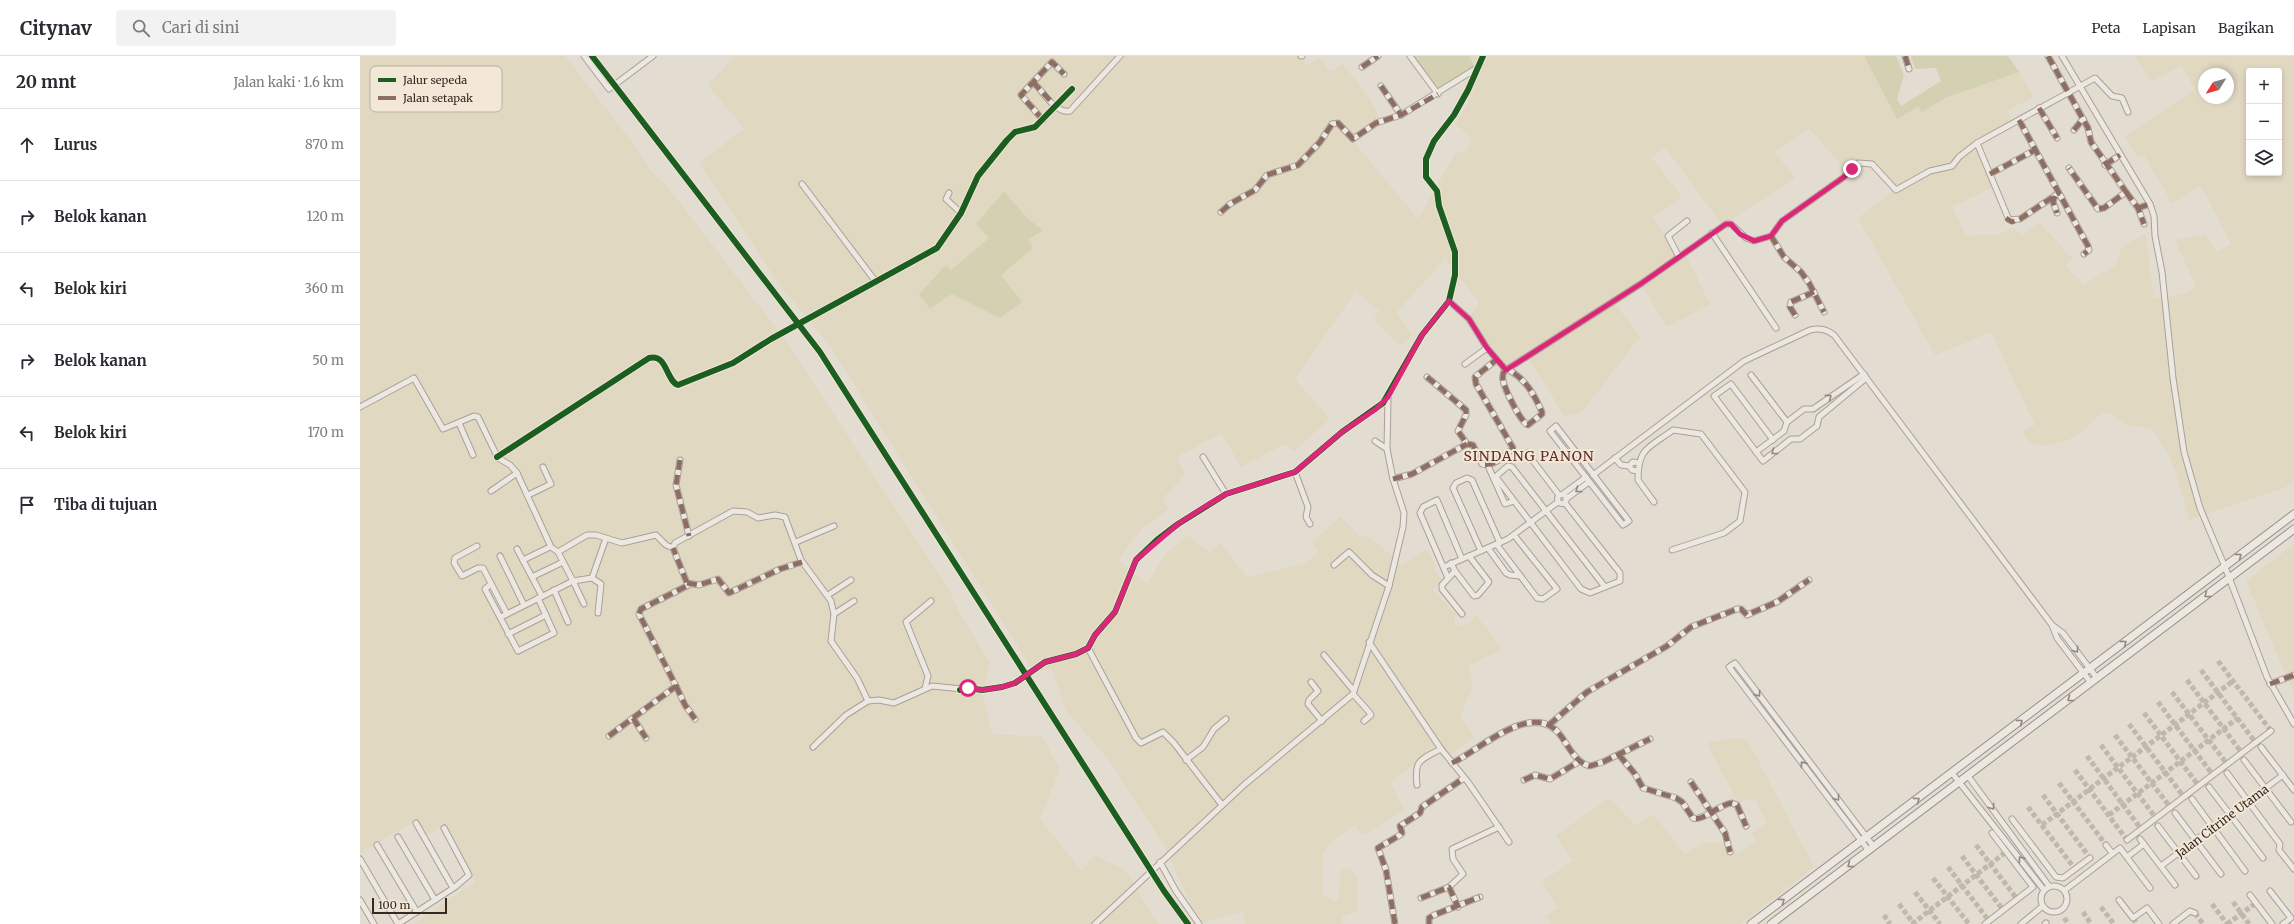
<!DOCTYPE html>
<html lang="id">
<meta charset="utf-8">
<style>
:root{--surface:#fff;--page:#f2f2f3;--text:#2b2b33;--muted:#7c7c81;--line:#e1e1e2}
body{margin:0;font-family:Merriweather,serif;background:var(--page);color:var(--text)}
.controls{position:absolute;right:12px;top:12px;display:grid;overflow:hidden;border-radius:4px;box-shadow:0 2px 6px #0003}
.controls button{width:36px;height:36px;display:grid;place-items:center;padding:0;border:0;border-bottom:1px solid var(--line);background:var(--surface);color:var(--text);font:20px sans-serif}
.compass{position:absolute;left:1838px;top:12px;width:36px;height:36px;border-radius:50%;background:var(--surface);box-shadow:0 2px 6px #0003;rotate:233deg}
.scale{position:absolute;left:12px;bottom:10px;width:75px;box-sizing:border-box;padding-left:4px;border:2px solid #372921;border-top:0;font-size:11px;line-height:14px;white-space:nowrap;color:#372921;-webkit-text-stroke:3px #f3e8d7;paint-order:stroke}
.stop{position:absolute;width:12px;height:12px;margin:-9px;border:3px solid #db2777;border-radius:50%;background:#fff}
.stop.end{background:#db2777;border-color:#fff;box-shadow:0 1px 4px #0008}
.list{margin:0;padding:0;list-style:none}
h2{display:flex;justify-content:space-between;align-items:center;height:52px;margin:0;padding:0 16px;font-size:17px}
h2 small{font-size:13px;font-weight:400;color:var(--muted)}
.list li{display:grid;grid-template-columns:26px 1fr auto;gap:12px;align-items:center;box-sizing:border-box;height:72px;padding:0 16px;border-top:1px solid var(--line)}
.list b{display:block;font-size:15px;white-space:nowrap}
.list em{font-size:13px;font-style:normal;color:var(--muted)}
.icon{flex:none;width:22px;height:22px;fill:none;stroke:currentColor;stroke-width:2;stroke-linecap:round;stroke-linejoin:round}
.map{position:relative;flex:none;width:1934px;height:868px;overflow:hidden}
header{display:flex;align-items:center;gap:24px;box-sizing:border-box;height:56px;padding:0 20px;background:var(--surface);border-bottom:1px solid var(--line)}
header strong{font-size:19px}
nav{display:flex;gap:22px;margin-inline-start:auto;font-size:14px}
.search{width:280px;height:36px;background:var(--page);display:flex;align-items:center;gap:10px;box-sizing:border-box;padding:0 14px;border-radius:4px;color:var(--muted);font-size:15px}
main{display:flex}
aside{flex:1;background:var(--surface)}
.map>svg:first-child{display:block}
.farmland{fill:#e1d8c2;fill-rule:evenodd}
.green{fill:#d4d1b3}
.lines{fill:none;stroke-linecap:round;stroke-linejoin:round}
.street-tunnel{stroke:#c1b8ad;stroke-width:5;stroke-dasharray:5 2.5;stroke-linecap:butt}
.street-casing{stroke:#a8a198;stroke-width:7}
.secondary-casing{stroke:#989188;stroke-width:9}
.street{stroke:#ece7e0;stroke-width:5}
.secondary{stroke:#ece7e0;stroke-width:7}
.quiet{stroke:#8d6e63;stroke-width:5;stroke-dasharray:10 5;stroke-linecap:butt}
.cycleway-casing{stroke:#f3e8d7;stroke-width:8}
.cycleway{stroke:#1b5e20;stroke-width:6}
.oneway{stroke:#928880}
.route{stroke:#db2777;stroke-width:5}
.labels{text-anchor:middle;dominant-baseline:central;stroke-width:4;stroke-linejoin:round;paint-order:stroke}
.street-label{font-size:12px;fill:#372921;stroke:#f3e8d7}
.quarter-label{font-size:14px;letter-spacing:1px;fill:#5f2b24;stroke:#f3e8d7}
.key{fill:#f3e8d7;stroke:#bbafa0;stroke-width:1}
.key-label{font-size:11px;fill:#372921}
</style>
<header>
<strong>Citynav</strong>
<div class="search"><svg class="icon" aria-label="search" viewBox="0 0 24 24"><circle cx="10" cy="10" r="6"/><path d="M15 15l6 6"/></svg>Cari di sini</div>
<nav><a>Peta</a><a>Lapisan</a><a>Bagikan</a></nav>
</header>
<main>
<aside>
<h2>20 mnt<small>Jalan kaki · 1.6 km</small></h2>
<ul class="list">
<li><svg class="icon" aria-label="ahead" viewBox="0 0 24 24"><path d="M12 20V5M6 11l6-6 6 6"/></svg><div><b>Lurus</b></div><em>870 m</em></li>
<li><svg class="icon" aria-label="right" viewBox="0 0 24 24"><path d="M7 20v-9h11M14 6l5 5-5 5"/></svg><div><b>Belok kanan</b></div><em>120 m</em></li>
<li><svg class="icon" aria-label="left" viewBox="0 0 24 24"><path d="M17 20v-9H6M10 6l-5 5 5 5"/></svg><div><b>Belok kiri</b></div><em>360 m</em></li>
<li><svg class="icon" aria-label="right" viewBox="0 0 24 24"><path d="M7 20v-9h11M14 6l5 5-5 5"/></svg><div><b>Belok kanan</b></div><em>50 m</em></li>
<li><svg class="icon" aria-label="left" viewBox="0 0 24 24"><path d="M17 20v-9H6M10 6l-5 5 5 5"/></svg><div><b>Belok kiri</b></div><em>170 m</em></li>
<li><svg class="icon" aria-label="arrive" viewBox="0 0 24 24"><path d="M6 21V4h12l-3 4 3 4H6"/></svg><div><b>Tiba di tujuan</b></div></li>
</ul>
</aside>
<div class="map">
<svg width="1934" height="868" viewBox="0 0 1934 868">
<rect width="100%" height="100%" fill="#e3dcd0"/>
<!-- farmland -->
<g class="farmland">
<path d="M0,0H205L272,86L291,115L307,130L423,281L588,532L601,560L630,606L622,638L632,678L682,681L700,713L680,763L722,815L734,799L766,814L792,860L800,868H54L115,826L82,770L65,780L55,765L0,797Z"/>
<path d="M375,0H939L947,10L959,2L970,16L983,8L1008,40L1023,68L994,86L1058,163L1096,96L1105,97L1112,82L1096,68L1111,41L1106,32L1121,21L1109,0H1504L1537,63L1558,51L1562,56L1585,42L1659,16L1674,41L1648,54L1652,65L1614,85L1633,131L1592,151L1606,180L1640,178L1653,171L1661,180L1680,167L1713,203L1705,210L1724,229L1755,209L1762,192L1785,178L1794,242L1821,239L1836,231L1815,184L1845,179L1857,196L1871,188L1841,130L1812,147L1784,99L1777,101L1765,80L1835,34L1821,9L1791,26L1774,0H1934V425L1924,432L1829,464L1817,419L1806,394L1792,373L1766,369L1749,357L1742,356L1724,374L1708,384L1684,390L1669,386L1663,375L1675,369L1631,276L1575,299L1498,162L1535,133L1520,114L1508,108L1491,120L1449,72L1415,96L1435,122L1362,169L1305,91L1291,101L1322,141L1293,161L1320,204L1326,199L1350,248L1307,271L1283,231L1256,249L1280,281L1222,356L1205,361L1168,301L1144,314L1109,261L1119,246L1085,203L1036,257L1052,278L1041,290L1014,263L1019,255L996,235L935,323L970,363L934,395L925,388L881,411L861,377L817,401L825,419L803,442L809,453L782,472L758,504L787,528L805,499L827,479L850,496L860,487L887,521L947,507L958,496L952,487L980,460L1001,482L1006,478L1042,509L1066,494L1074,506L1076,517L1082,523L1073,534L1095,558V568L1100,570L1108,568L1116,559L1142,593L1109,610L1112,632L1100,662L1115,681L1087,700L1080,690L1030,726L1044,754L1002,780L995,769L977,781L963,796L962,839L978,846L981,814L990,812L997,822L998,855L982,861V868H885L883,855L839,868L806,793L749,704L706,655L692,613L674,616L468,287L418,227L339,107L384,73L348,29ZM1889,15H1919V117H1889ZM1844,18H1868V42H1844Z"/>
<path d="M1934,488V638L1886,525Z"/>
<path d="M1370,682L1387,683L1454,811L1380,868H1191L1185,860L1198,852L1182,825L1213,805L1196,779L1250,742L1276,770L1293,758L1325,798L1346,786L1369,787L1378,797L1396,786L1391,777L1407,767L1394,742L1378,747L1347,687Z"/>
</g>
<!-- green -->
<g class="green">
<path d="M1052,0H1109L1114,10L1078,36Z"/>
<path d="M1504,0H1536L1544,19L1537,43L1541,50L1581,25L1576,12L1555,13L1551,0H1648L1659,16L1585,42L1562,56L1558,51L1537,63Z"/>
<path d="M644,135L668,163L683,174L668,184L673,192L641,219L662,246L640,262L592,238L570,253L559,238L586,209L591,214L629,182L616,168Z"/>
</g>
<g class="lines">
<!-- street-tunnel -->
<g class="street-tunnel">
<path d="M1858,605L1911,675"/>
<path d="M1841,614L1896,687"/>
<path d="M1827,624L1882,697"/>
<path d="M1812,636L1867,708"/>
<path d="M1798,646L1853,719"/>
<path d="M1784,657L1839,730"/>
<path d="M1769,668L1824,741"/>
<path d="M1755,679L1810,751"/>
<path d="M1741,689L1796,762"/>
<path d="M1727,700L1781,773"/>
<path d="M1715,714L1767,784"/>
<path d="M1699,727L1746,789"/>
<path d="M1683,739L1730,802"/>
<path d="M1668,751L1715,813"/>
<path d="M1749,759L1878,662"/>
<path d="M1682,769L1873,625"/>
<path d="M1616,789L1657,843"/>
<path d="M1602,800L1643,854"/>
<path d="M1588,811L1629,865"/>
<path d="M1573,822L1609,868"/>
<path d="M1555,836L1580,868"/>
<path d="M1873,846L1889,868"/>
<path d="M1539,848L1554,868"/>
<path d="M1852,848L1867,868"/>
<path d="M1741,851L1754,868"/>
<path d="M1723,856L1731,868"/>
<path d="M1835,857L1843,868"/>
<path d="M1524,859L1530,868"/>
<path d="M1704,862L1709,868"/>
<path d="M1773,862L1777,868"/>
<path d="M1552,868L1646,796"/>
<path d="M1867,868L1896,847"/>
</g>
<!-- street casing -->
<g class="street-casing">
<g id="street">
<path d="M224,0L249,33L293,0"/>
<path d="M232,0L460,296L804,835L828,868"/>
<path d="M941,0H942"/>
<path d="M1050,0L1078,38"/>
<path d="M1545,0L1549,13"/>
<path d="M1688,0L1728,72L1731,86L1766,136L1744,152L1738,153L1709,112"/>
<path d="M1702,0L1790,148L1794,160L1795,180L1802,216L1813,322L1824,396L1840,452L1865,511L1907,621L1934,668"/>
<path d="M1002,11L1018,0"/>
<path d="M673,26C683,35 695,58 710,55L760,0"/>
<path d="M1021,30L1041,59"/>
<path d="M1679,52L1697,82"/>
<path d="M683,64L661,39L692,6L704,18"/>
<path d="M1659,64L1728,190L1729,194L1724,198"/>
<path d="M1714,74L1723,63"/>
<path d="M1745,109L1760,99"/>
<path d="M1630,118L1675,94"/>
<path d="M442,128L516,226"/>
<path d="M1766,136L1778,152L1784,168"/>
<path d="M589,137L586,143L601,157"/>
<path d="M1699,137L1660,163L1649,164L1617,87L1735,22L1752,40L1762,42L1768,56"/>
<path d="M1695,140L1693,146L1697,157"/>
<path d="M1778,152L1790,148"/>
<path d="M861,156L870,148L895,134L907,119L938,109L960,86L972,68L978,67L993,83L1016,67L1041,59L1117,12"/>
<path d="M1352,177L1416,272"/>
<path d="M1411,180L1424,201L1441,216L1449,227L1464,256"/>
<path d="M1319,201L1308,180L1327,165"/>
<path d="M1089,245L1109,263L1127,292L1146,314L1282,227L1366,168H1371L1386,182L1394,185L1411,180L1422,165L1484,121L1498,107L1512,108L1536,134L1570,115L1592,110L1599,101L1617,87"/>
<path d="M1435,259L1430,251L1431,246L1454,236"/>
<path d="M1105,308L1127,292"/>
<path d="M1144,315C1143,318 1142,321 1143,324C1144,332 1161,367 1168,369L1182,358V356C1174,338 1165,322 1147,313"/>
<path d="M1391,319L1427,366"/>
<path d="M1067,321L1106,354V359L1098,375L1107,388L1113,389L1122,408C1132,411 1146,400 1153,392L1116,328L1115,321L1136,304"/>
<path d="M0,351L54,322L83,373L114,360L118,361L138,402L150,409L157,417L191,491L198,496L213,525L141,561"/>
<path d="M99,367L113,399"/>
<path d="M1196,370L1269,465L1263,469L1190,375Z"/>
<path d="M1413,384L1371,328L1354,340L1403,405L1431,383H1440L1457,370L1459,361L1506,322"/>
<path d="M1015,385L1027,393"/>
<path d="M1396,396L1424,375L1427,366L1444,353H1453L1504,318"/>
<path d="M1167,397L1199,439"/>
<path d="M137,401L289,302C307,297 306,325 318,329L373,307L411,283L577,192L601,157L618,120L647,84L655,76L675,71L712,33"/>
<path d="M843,401L866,438"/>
<path d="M1255,402L1261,409L1269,410"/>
<path d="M320,404L316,429L329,480"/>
<path d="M1129,412L1145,448L1154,445"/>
<path d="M1278,415L1272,414L1269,410L1273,406L1279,407"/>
<path d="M935,416L948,451L946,461L950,468"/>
<path d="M1233,419L1384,305L1450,274C1460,272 1466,273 1474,279L1692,569L1697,582L1731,627"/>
<path d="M1136,421L1221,533L1230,537L1260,525V517L1205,447"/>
<path d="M1134,422L1148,410L1152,411L1245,531"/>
<path d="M1033,423L1052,418L1107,388"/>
<path d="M131,435L157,417"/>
<path d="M1203,438L1226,421"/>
<circle cx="1202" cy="443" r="4.5"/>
<path d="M168,439L191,428L183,411"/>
<path d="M1206,443L1229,426"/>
<path d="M1294,446L1278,424C1278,391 1289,392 1313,374L1341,378L1385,436L1380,465L1364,477L1312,494"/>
<path d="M436,486L474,470"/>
<path d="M1137,489L1177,542L1183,543L1197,533L1154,479"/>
<path d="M117,490L95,502L94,507L102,520L118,512H123L147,558"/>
<path d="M1128,492L1146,517L1150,519L1160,520"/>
<path d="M157,493L182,540"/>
<path d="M1121,495L1093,432L1096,427L1107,422L1112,424L1140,487"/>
<path d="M198,496L227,479H236L262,487L296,479L306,489L313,492L315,487L373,455L387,456L398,462L415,459L425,461L441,504L471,545L474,558L471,585L497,622L508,645"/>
<path d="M140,500L164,549"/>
<path d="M163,504L188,492"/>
<path d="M1091,507L1095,515L1114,540L1118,539L1129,526L1109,500"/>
<path d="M974,509L989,496L1012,519L1029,530"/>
<path d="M1084,511L1148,483L1198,446"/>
<path d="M1095,515L1082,529V533L1102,558"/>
<path d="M172,521L203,506"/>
<path d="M232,522L241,528L238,557"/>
<path d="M1088,522L1060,457L1063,451L1077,444L1102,503"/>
<path d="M327,527L339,529L358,523L369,537L420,513L442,506"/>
<path d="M131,528L125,533L158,595L194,577L178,542"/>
<path d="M194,534L208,566"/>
<path d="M468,539L491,524"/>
<path d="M224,548L213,525L232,522L245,485"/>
<path d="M474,558L494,545"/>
<path d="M1692,569L1703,577L1737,622"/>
<path d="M148,578L186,559"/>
<path d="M1009,586L1081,693L1108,726L1149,786"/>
<path d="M728,592L776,682L781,687L803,676L814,687L862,749"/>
<path d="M964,599L994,635"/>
<path d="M951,626L958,635L949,644L948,648L962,665"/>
<path d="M1910,628L1934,619"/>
<path d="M316,630L325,649L335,663"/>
<path d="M565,632L568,620L546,566L571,545"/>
<path d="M600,634L608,632L622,634L642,631L655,627L685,606L716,598L728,592L735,579L755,556L776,504L797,484L818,468L866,438L935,416L982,376L1023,347L1062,279L1089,245L1095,219V196L1079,150L1077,135L1066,121V103L1074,85L1094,59L1108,34L1123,0"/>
<path d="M993,638L1010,657L1011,659L1004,665"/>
<path d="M273,662L286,682"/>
<path d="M1189,669L1227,636L1307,590L1331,571L1377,553H1381L1387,559L1417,546L1449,524"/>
<path d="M249,680L316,630L279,558L281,553L327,530V527L313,492"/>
<path d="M453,691L486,659L508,645L519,644L534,647L572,630L602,633"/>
<path d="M1901,691L1934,734"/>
<path d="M1259,699L1275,718L1283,732L1316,742L1322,746L1333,762C1342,766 1360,748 1372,747L1377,749L1386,770"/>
<path d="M826,704L843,691L854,673L866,663"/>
<path d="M1884,704L1931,766"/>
<path d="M1092,707C1120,694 1174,642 1201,680C1209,691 1216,707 1230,710L1243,706L1290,683"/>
<path d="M1592,717L1684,834"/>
<path d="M1867,717L1920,788L1919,794L1934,813"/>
<path d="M1608,720L1689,830"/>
<path d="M1164,724L1175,719L1190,723L1220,705"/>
<path d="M1331,726L1365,777L1370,796"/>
<path d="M1057,729C1054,704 1060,704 1081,693"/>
<path d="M1849,731L1903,802"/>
<path d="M1832,743L1885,815"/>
<path d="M1815,757L1861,818"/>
<path d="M1652,763L1696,821L1703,822L1730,802"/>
<path d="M56,767L93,832"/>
<path d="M1798,770L1836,820"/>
<path d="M38,781L75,844"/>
<path d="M1780,783L1815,829"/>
<path d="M1767,784L1911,675"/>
<path d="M17,789L57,856"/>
<path d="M1746,789L1752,797"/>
<path d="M1509,795L1369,611L1375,607L1514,791"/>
<path d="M1767,801L1784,788"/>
<path d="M0,803L38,868L95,831L109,819L84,772"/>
<path d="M800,806L816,835L839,868"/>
<path d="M1801,810L1923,719"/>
<circle cx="1694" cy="843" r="13"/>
<path d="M1089,831L1103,818L1093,803L1092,793L1139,771"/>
<path d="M1705,834L1760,792L1790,832"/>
<path d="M1910,835L1931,862L1923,868"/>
<path d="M1890,839L1912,868"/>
<path d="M1061,842L1089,831L1098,851"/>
<path d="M0,844L14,868"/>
<path d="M1759,844L1773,862L1787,852L1799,868"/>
<path d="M735,868L884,729L993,638L1029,530L1043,471L1044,457L1033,423L1027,393L1028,342"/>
<path d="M1035,868L1026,814L1018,792L1040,779L1042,777L1040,770L1060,757L1062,751L1104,722"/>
<path d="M1069,868V862L1074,859L1120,841"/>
<path d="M1625,868L1673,831L1632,777"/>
<path d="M1661,868L1683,850"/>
<path d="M1685,868L1686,867"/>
<path d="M1813,868L1830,855L1835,857"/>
<path d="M1933,868L1934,867"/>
</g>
</g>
<!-- secondary casing -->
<g class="secondary-casing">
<g id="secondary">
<path d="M1391,868L1934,458"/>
<path d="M1411,868L1934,473"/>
</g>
</g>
<!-- street -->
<use href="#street" class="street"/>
<!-- secondary -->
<use href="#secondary" class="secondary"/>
<!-- quiet -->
<g class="quiet">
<path d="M1545,0L1549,13"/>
<path d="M1688,0L1728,72L1731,86L1766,136L1744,152L1738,153L1709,112"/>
<path d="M1002,11L1018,0"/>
<path d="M673,26L696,51L697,49"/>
<path d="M1021,30L1041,59"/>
<path d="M1679,52L1697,82"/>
<path d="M683,64L661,39L692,6L704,18"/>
<path d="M1659,64L1728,190L1729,194L1724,198"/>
<path d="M1714,74L1723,63"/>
<path d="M1745,109L1760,99"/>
<path d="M1630,118L1675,94"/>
<path d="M1766,136L1778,152L1784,168"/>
<path d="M1695,140L1693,146L1697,157"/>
<path d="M1778,152L1790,148"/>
<path d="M861,156L870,148L895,134L907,119L938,109L960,86L972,68L978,67L993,83L1016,67L1041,59L1078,38"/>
<path d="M1646,162L1652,166L1660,163L1699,137"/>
<path d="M1411,180L1424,201L1441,216L1449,227L1464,256"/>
<path d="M1435,259L1430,251L1431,246L1454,236"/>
<path d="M1144,315C1143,318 1142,321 1143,324C1144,332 1161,367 1168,369L1182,358V356C1174,338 1165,322 1147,313"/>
<path d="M1067,321L1106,354V359L1098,375L1107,388L1113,389L1122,408C1132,411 1146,400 1153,392L1116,328L1115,321L1136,304"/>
<path d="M320,404L316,429L329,480"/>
<path d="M1033,423L1052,418L1107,388"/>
<path d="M327,527L339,529L358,523L369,537L420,513L442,506"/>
<path d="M1910,628L1934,619"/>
<path d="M316,630L325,649L335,663"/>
<path d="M273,662L286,682"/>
<path d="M1189,669L1227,636L1307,590L1331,571L1377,553H1381L1387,559L1417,546L1449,524"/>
<path d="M249,680L316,630L279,558L281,553L327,530V527L313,492"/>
<path d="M1259,699L1275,718L1283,732L1316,742L1322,746L1333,762C1342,766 1360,748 1372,747L1377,749L1386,770"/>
<path d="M1092,707C1120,694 1174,642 1201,680C1209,691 1216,707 1230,710L1243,706L1290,683"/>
<path d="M1164,724L1175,719L1190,723L1220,705"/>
<path d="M1331,726L1365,777L1370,796"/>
<path d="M1061,842L1089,831L1098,851"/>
<path d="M1035,868L1026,814L1018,792L1040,779L1042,777L1040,770L1060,757L1062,751L1104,722"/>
<path d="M1069,868V862L1074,859L1120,841"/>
</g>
<!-- cycleway casing -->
<g class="cycleway-casing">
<g id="cycleway">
<path d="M232,0L460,296L804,835L828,868"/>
<path d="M137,401L289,302C307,297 306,325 318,329L373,307L411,283L577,192L601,157L618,120L647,84L655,76L675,71L712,33"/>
<path d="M600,634L608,632L622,634L642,631L655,627L685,606L716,598L728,592L735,579L755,556L776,504L797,484L818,468L866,438L935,416L982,376L1023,347L1062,279L1089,245L1095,219V196L1079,150L1077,135L1066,121V103L1074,85L1094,59L1108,34L1123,0"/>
</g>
</g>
<!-- cycleway -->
<use href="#cycleway" class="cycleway"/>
</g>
<!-- one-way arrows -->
<defs><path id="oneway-chevron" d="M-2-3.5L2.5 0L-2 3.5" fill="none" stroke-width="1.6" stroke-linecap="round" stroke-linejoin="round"/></defs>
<g class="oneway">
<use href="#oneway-chevron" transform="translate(1469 341) rotate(-37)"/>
<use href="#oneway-chevron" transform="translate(1414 396) rotate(143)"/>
<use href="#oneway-chevron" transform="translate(1218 434) rotate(144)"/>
<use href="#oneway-chevron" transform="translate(1879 500) rotate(-37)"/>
<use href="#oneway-chevron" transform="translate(1847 539) rotate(143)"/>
<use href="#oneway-chevron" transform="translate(1764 587) rotate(-37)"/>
<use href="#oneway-chevron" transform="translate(1716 594) rotate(53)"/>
<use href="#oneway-chevron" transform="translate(1398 638) rotate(53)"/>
<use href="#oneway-chevron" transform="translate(1710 643) rotate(143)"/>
<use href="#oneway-chevron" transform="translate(1660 666) rotate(-37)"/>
<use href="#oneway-chevron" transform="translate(1443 708) rotate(-127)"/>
<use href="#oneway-chevron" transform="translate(1477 742) rotate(53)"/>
<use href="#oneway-chevron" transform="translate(1557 744) rotate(-37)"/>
<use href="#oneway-chevron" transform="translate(1632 751) rotate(53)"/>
<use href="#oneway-chevron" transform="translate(1661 803) rotate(-127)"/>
<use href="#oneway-chevron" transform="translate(1490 809) rotate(143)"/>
<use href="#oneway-chevron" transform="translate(1422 845) rotate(-37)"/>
</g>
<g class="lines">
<!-- route -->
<path class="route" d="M608,632L622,634L642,631L655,627L685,606L716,598L728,592L735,579L755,556L776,504L818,468L846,450L866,438L935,416L982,376L1016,353L1028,341L1062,279L1089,245L1109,263L1127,292L1146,314L1282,227L1366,168H1371L1380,178L1394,185L1411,180L1422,165L1484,121L1492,113"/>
</g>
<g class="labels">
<!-- street labels -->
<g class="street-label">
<text transform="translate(1862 765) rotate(-37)">Jalan Citrine Utama</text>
</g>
<!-- quarter labels -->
<g class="quarter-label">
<text x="1169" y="400">SINDANG PANON</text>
</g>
</g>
<!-- legend -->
<rect x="10" y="10" width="132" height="46" rx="6" class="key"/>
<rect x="18" y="22" width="18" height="4" fill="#1b5e20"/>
<rect x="18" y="40" width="18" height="4" fill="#8d6e63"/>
<g class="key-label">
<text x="43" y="28">Jalur sepeda</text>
<text x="43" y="46">Jalan setapak</text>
</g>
</svg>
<div class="controls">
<button>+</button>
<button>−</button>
<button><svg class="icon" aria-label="layers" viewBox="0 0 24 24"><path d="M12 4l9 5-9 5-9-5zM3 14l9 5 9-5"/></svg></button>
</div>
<svg class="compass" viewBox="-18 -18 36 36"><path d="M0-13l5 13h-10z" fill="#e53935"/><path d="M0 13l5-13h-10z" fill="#7c7c81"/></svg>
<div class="scale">100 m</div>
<div class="stop" style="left:608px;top:632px"></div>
<div class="stop end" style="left:1492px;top:113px"></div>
</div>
</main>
